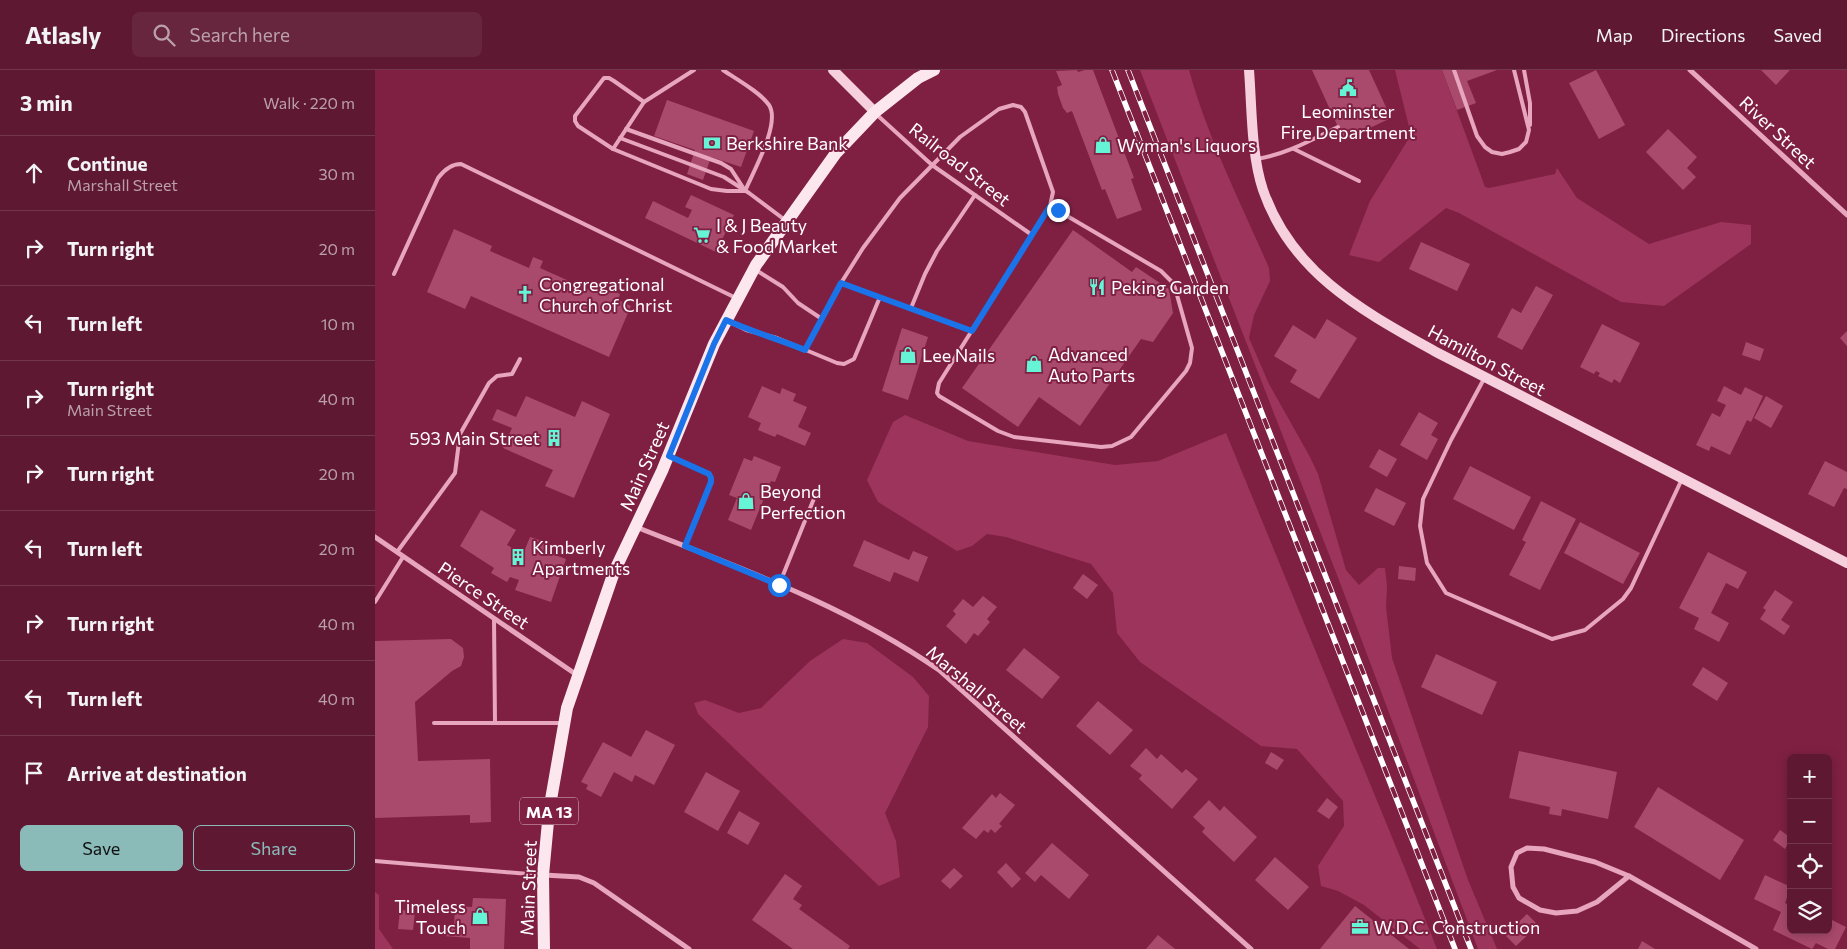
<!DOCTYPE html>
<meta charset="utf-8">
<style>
:root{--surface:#5f1832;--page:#68253e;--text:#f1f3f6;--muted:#baa0ac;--line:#73374d;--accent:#8bbbb9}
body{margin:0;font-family:Commissioner,sans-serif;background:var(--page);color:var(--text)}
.controls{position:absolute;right:15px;bottom:15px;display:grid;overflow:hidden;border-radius:8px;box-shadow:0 2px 12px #0003}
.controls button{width:45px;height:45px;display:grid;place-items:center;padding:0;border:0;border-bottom:1px solid var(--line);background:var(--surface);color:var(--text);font:25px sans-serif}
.stop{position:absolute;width:15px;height:15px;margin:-11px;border:4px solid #1a73e8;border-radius:50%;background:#fff}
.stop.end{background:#1a73e8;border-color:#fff;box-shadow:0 1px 5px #0008}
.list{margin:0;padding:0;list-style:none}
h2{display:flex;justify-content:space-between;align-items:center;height:65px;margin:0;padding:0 20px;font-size:21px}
h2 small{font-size:16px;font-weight:400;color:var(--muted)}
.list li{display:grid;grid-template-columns:32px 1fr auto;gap:15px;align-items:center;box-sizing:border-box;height:75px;padding:0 20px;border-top:1px solid var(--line)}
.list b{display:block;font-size:19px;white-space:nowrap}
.list p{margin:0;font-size:16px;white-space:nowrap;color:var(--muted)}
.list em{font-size:16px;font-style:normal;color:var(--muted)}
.actions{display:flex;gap:10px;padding:15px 20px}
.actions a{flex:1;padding:11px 0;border:1px solid var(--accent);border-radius:8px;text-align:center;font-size:18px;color:var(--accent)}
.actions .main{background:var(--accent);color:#111}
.icon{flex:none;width:28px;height:28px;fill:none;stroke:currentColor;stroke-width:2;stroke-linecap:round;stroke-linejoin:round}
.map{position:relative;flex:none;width:1472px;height:879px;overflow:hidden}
header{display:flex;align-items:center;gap:30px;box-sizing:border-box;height:70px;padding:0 25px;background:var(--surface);border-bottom:1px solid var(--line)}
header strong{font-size:24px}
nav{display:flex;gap:28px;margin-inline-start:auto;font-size:18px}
.search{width:350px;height:45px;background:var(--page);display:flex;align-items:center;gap:12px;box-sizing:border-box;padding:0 18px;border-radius:8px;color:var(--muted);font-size:19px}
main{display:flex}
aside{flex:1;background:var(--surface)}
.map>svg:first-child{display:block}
.green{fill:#9d345b}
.building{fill:#a9496c}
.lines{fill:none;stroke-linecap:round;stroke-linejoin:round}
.service{stroke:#e7a5be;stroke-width:4}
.minor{stroke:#e7a5be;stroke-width:5}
.secondary{stroke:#f6d0dd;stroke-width:10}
.primary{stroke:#fde7ee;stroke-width:12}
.rail-casing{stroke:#fff;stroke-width:5.5}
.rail{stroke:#7f2042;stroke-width:4;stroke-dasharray:11;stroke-linecap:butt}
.route{stroke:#1a73e8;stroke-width:6}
.labels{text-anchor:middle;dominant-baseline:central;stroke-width:4;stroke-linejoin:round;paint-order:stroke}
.shield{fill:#7f2042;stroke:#d9bcc6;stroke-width:1}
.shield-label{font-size:16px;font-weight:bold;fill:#fff}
.poi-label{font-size:18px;fill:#fff;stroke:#7f2042;text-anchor:start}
.street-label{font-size:18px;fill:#fff;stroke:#7f2042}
</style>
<header>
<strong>Atlasly</strong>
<div class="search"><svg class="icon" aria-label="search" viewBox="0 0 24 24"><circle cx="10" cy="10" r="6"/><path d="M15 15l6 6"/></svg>Search here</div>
<nav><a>Map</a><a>Directions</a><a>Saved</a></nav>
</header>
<main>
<aside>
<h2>3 min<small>Walk · 220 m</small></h2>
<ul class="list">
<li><svg class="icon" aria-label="ahead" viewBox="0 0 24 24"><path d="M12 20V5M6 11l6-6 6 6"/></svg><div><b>Continue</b><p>Marshall Street</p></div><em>30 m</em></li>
<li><svg class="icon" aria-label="right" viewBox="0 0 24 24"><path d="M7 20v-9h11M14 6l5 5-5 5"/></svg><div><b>Turn right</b></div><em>20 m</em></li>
<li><svg class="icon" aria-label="left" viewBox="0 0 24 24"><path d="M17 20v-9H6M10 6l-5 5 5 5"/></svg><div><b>Turn left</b></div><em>10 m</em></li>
<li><svg class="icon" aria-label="right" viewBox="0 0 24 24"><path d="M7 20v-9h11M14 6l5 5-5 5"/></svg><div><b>Turn right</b><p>Main Street</p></div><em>40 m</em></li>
<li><svg class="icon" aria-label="right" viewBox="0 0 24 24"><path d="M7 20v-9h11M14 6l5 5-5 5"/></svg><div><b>Turn right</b></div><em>20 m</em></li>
<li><svg class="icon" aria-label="left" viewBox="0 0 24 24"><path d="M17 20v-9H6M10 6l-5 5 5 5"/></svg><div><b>Turn left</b></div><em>20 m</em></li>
<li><svg class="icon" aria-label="right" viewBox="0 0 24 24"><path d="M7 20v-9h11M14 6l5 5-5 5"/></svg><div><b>Turn right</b></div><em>40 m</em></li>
<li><svg class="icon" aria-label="left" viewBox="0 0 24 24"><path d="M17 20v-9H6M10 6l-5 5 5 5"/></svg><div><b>Turn left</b></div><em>40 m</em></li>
<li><svg class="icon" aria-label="arrive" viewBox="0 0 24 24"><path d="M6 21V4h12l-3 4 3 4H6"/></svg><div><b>Arrive at destination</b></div></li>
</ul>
<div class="actions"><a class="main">Save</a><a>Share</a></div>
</aside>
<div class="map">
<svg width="1472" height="879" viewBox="0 0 1472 879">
<rect width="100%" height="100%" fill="#7f2042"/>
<!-- green -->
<g class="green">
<path d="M765,0H814C833,69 866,133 894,198L895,211L879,245L874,268L894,314L935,387L943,404L971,500L984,515L1003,498H1010L1012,516L1011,537L1017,588L1093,810L1122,879H1103L964,510Z"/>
<path d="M1020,0H1067L1110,117L1114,118L1180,104L1182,98L1202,128L1274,174L1346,152L1376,155V174L1289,236L1246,232L1084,143L1071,138L1004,192L974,185L995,131L1036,65Z"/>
<path d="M530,345L593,371L740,395L783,391L851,363L1028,794L1062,879H1045L989,835L963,821L946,816L943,796L969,756L968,731L922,679L886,676L765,592L742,563L738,523L716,494L631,467L612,464L597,476L582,481L503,432L492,410L518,352Z"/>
<path d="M468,569L492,573L538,607L554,626L553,657L510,743L521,771L525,807L504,816L323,644L319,633L330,630L364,643L386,638L435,591Z"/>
<path d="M0,822L4,825V859L18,879H0Z"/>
</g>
<!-- building -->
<g class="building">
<path d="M702,0L703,2L710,0H718L759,108L756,109L767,140L742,149L730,119L727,120L697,41L692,43L688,38L683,24L682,17L687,15L681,1Z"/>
<path d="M937,0H994L1016,48L969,70Z"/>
<path d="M1067,0H1122L1092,11L1101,33L1082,40Z"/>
<path d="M1221,0L1250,55L1224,69L1194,13Z"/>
<path d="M1386,0H1415L1401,15Z"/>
<path d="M292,30L379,61L366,97L336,87L328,110L312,104L320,80L279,66Z"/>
<path d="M1293,59L1322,87L1312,98L1321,107L1308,120L1271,82Z"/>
<path d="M316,125L359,145L341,182L270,148L278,131L313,148L317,140L310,137Z"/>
<path d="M79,159L117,176L115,181L154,198L158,187L168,191L165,198L221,223L224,215L245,224L243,230L256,236L234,287L96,226L90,239L52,222Z"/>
<path d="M698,160L757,202L761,197L794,219L798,243L778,272L766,269L705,356L664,327L643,357L587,318Z"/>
<path d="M1046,172L1095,194L1082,221L1034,199Z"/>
<path d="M1161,216L1178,225L1147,280L1122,267L1137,238L1146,243Z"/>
<path d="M952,249L982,268L944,329L915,312L922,300L899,286L918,255L940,269Z"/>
<path d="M1227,254L1265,273L1245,313L1239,309L1237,313L1223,306L1225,303L1221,301L1219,304L1205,297Z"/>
<path d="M527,258L553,267L533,330L507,321Z"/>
<path d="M1472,261V276L1465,268Z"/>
<path d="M1371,272L1389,279L1385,291L1367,285Z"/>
<path d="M387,316L405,324L407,318L421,324L418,331L432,337L423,357L436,363L430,376L402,364L400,367L383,360L386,353L373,347Z"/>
<path d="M1349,316L1366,325L1370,317L1388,326L1376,352L1372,350L1355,385L1336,376L1334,381L1321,375L1337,343L1345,347L1351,335L1342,331Z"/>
<path d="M151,326L200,347L207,331L235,344L199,428L170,416L178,400L128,378L137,358L117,350L122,339L141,347Z"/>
<path d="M1391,326L1408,336L1396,358L1379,348Z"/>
<path d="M1044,342L1063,353L1056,365L1063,369L1052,390L1025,375Z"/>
<path d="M1004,379L1022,389L1012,407L994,397Z"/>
<path d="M379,386L406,397L400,412L396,411L376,460L353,450L362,428L354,425L369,388L377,391Z"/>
<path d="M1450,391L1472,402V419L1469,418L1459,437L1433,424Z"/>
<path d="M1095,396L1156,427L1139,460L1078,429Z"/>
<path d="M1001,418L1031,433L1019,456L989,441Z"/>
<path d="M1166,431L1201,449L1165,520L1134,505L1151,472L1147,470Z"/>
<path d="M106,440L141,460L132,475L148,484L155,467L174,473L171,482L191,489L176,532L140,520L144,510L135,507L132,512L116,503L119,498L85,476Z"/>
<path d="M1205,452L1265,483L1248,514L1189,483Z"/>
<path d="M489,470L534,490L538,481L553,487L543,512L519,502L515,512L478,496Z"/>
<path d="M1333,482L1372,502L1363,519L1351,513L1336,543L1354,553L1344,572L1319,559L1324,548L1304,538Z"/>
<path d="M1024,496L1041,498L1040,511L1023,509Z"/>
<path d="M708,504L723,515L712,529L698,518Z"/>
<path d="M1400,520L1418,532L1406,550L1415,556L1409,565L1385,549L1391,540L1388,538Z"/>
<path d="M608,526L622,537L612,549L615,552L603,566L599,563L591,574L571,556L581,544L578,541L588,529L598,537Z"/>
<path d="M76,569L88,578L89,587L86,596L77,601L40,632L43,691L115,689L116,752L95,753V745L0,748V571Z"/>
<path d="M649,578L685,607L667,629L631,600Z"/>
<path d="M1061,584L1122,612L1107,645L1046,617Z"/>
<path d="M1328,597L1353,613L1342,631L1317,615Z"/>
<path d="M723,631L758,660L735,685L701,656Z"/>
<path d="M271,660L300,675L279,715L260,705L257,712L239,702L226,727L211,719L213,715L206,712L228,672L256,687Z"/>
<path d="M771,678L782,689L786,684L807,703L811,699L823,709L797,739L764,709L767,705L755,696Z"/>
<path d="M1144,681L1242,702L1233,749L1187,739L1186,746L1174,744L1175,737L1134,728Z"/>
<path d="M896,682L909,690L902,700L890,693Z"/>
<path d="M331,702L365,721L343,761L309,742Z"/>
<path d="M1283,717L1369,770L1345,810L1259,757Z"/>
<path d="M625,723L640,735L624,754L627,756L620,763L616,759L613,763L609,760L601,769L587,758L617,724L621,728Z"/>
<path d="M952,728L963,737L954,749L942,741Z"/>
<path d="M834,730L845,741L849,736L882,767L859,792L827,762L830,758L818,747Z"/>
<path d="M364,741L385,753L373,775L352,763Z"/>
<path d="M1405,760L1416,768L1410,779L1398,770Z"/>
<path d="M677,773L714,805L694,829L666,805L660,812L650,803Z"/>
<path d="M900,787L934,817L913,840L880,810Z"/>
<path d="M631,793L646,809L637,818L622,802Z"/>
<path d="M579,798L588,806L575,819L566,811Z"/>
<path d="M410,804L427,816L418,829L427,835L424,839L475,876L473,879H418L377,850Z"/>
<path d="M1390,805L1416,817L1410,833L1416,836V860H1453V848L1471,857L1460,879H1453L1441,873L1437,879L1398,860L1406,842L1379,829Z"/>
<path d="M98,828L131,829L129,879H95V868L69,866V856H79L80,836L97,837Z"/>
<path d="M980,836L1034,879H945Z"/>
<path d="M25,840L40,841L38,860L23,859Z"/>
<path d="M1152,844L1163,855L1141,876L1130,865Z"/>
<path d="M783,865L800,879H771Z"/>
<path d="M1267,871L1280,879H1263Z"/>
</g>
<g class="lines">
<!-- service -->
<g class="service">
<path d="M348,0C361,9 385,22 394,35C406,53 378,102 370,121"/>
<path d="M1079,0L1102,66L1110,77L1117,82L1127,84L1135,82L1144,79L1151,72L1154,60L1139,0"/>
<path d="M1149,0L1155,33V55"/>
<path d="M269,32L239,11L234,8H229L200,46V51L203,56L238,79L336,119L352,121H370"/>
<path d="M501,44L557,95L657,165"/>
<path d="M251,59L346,93L356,99L369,119"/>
<path d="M245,68L349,107L374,123L410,150"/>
<path d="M238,79L269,32L319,0"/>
<path d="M919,79L984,111"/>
<path d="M882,89C912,84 936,70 963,57"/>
<path d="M381,200L408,217L423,233L447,249"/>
<path d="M19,204L63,108C69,100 76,94 86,94L361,228"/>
<path d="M466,213L597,261"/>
<path d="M536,238L550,204L562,181L600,125"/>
<path d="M353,251L371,260L402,268L462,293L469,294L479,289L505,227"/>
<path d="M430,280L466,213L488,178L525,128L585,67L624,39L638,35L646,37L650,42L678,122L675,136L564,313L562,323L564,326L623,361L639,367L726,377L737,376L756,367L811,301L815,293L817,278L800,218L797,212L786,201L675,136"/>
<path d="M1110,307L1076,370L1048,429L1045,456L1052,493L1071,523L1177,569L1210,560L1248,529L1256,518L1307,409"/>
<path d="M296,387L334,404L336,411L310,476"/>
<path d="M22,482L80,403L85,364L114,313L122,306L137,304L145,289"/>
<path d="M404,515L440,426"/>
<path d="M0,532L28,487"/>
<path d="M119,549L120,653"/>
<path d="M59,653H187"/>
<path d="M0,791L166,805"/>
</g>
<!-- minor -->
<g class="minor">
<path d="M1315,0L1472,145"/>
<path d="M261,457C365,498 472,536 564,600L876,879"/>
<path d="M0,467L202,605"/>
<path d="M169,805L204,807L219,813L314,879"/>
<path d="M1254,806L1222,832L1202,841L1181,843L1165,840L1144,828L1138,817L1136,797L1142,783L1152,778L1169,779L1220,792L1254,806L1381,879"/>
</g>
<!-- secondary -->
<g class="secondary">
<path d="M458,0L500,42"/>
<path d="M874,0C877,38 876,84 888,120C917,204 988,241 1061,282L1472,493"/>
</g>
<!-- primary -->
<path class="primary" d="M169,879L168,805L174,741L192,638L239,502L287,401L339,274L381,195L461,83L500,42L543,8L559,0"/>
<!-- rail casing -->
<g class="rail-casing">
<g id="rail">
<path d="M737,0L1080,879"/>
<path d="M753,0L1096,879"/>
</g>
</g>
<!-- rail -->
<use href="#rail" class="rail"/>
</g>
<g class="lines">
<!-- route -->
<path class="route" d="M404,515L310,476L336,412V408L334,404L294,386L339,274L351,250C377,262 404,269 430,280L466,213L597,261L675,136L683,140"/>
</g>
<!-- icons -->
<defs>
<g id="civic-bare" transform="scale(1.35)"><path d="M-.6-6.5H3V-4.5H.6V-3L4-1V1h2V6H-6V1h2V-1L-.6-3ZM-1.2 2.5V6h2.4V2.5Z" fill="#66f4d7" stroke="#7f2042" stroke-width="2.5" paint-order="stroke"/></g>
<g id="bank-bare" transform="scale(1.35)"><path d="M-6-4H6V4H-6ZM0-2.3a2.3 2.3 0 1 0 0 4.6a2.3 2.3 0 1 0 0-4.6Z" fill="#66f4d7" stroke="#7f2042" stroke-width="2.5" paint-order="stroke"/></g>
<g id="shop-bare" transform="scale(1.35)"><path d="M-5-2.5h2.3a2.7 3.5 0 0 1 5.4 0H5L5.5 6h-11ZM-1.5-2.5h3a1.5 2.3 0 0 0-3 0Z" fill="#66f4d7" stroke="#7f2042" stroke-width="2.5" paint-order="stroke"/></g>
<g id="supermarket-bare" transform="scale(1.35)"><path d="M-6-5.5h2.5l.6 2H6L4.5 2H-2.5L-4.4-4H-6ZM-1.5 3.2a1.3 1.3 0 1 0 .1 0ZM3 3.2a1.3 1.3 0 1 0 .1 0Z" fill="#66f4d7" stroke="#7f2042" stroke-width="2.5" paint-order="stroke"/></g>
<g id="restaurant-bare" transform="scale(1.35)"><path d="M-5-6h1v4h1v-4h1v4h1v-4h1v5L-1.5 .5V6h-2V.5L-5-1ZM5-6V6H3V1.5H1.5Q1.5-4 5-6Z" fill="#66f4d7" stroke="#7f2042" stroke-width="2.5" paint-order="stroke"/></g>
<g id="church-bare" transform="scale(1.35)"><path d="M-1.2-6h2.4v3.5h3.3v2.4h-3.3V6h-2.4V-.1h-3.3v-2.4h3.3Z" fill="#66f4d7" stroke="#7f2042" stroke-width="2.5" paint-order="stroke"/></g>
<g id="building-bare" transform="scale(1.35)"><path d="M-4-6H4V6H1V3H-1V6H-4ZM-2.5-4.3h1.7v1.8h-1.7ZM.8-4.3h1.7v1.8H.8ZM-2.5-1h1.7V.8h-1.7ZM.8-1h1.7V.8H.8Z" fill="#66f4d7" stroke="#7f2042" stroke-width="2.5" paint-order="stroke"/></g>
<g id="office-bare" transform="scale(1.35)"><path d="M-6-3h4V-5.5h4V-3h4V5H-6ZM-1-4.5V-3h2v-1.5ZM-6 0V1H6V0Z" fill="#66f4d7" stroke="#7f2042" stroke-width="2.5" paint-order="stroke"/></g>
</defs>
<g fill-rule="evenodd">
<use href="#civic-bare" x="973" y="18"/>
<use href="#bank-bare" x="337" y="73"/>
<use href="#shop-bare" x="728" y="75"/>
<use href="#supermarket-bare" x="327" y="165"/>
<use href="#restaurant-bare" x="722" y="217"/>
<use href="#church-bare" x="150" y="224"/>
<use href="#shop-bare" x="533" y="285"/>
<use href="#shop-bare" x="659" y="294"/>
<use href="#building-bare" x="179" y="368"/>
<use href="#shop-bare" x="371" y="431"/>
<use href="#building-bare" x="143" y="487"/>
<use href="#shop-bare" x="105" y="846"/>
<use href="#office-bare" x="985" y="857"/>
</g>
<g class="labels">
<!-- shield labels -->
<rect class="shield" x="145" y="727.5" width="58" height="27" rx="4"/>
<g class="shield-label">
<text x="174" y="741">MA 13</text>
</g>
<!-- poi labels -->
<g class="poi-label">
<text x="973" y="41" text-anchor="middle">Leominster<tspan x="973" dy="21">Fire Department</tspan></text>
<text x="351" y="73">Berkshire Bank</text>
<text x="742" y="75">Wyman's Liquors</text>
<text x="341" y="155">I &amp; J Beauty<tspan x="341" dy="21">&amp; Food Market</tspan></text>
<text x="164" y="214">Congregational<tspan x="164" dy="21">Church of Christ</tspan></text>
<text x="736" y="217">Peking Garden</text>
<text x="673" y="284">Advanced<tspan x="673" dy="21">Auto Parts</tspan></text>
<text x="547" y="285">Lee Nails</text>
<text x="165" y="368" text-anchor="end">593 Main Street</text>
<text x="385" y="421">Beyond<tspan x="385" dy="21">Perfection</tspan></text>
<text x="157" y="477">Kimberly<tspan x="157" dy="21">Apartments</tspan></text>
<text x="91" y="836" text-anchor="end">Timeless<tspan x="91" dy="21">Touch</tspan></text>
<text x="999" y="857">W.D.C. Construction</text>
</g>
<!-- street labels -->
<g class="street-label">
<text transform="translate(1403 62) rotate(43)">River Street</text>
<text transform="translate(585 94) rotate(38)">Railroad Street</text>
<text transform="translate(1112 290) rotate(28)">Hamilton Street</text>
<text transform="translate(269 396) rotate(-66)">Main Street</text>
<text transform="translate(109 525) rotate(34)">Pierce Street</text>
<text transform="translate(602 619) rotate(40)">Marshall Street</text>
<text transform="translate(153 818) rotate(-88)">Main Street</text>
</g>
</g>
</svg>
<div class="controls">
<button>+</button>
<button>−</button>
<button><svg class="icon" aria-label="locate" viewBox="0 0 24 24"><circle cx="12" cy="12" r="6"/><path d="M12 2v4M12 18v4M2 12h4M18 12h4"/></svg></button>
<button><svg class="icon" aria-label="layers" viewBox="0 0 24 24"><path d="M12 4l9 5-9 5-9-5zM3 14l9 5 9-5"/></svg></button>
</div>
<div class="stop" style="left:404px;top:515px"></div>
<div class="stop end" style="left:683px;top:140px"></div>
</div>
</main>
